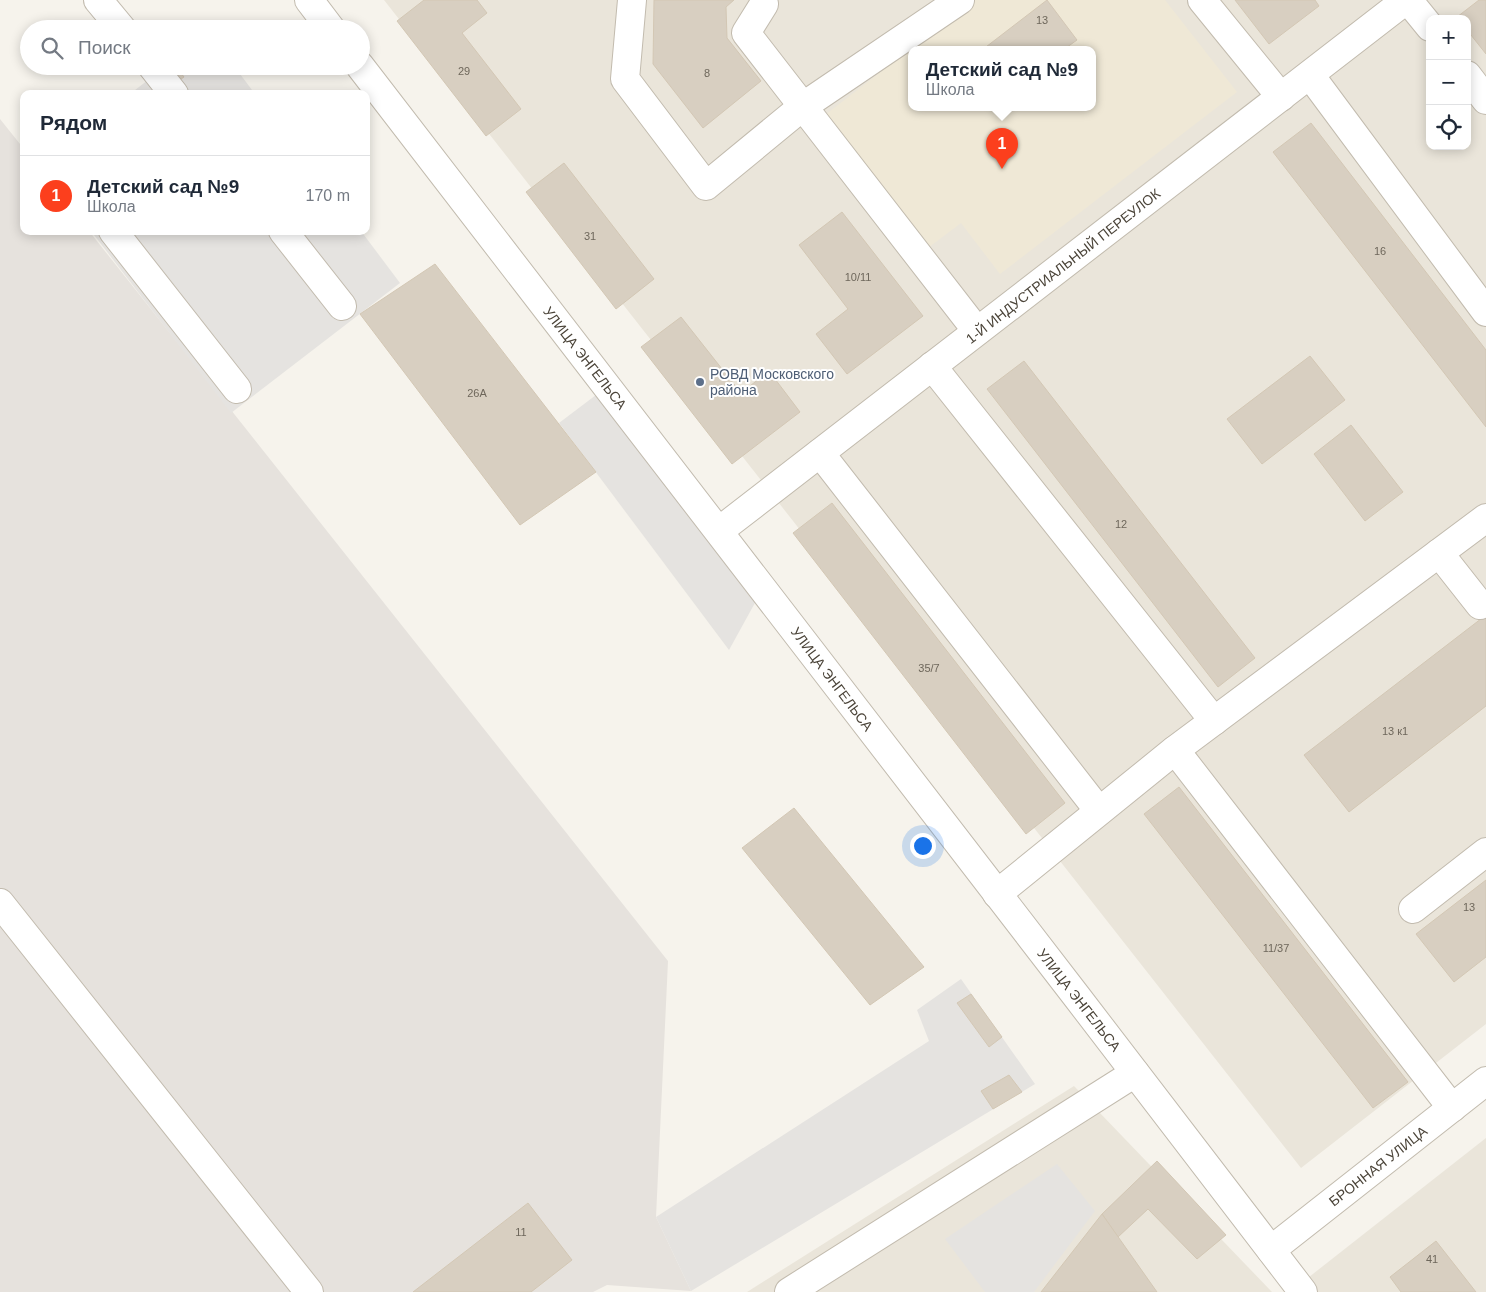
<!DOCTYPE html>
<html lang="ru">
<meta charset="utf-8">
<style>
:root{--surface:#fff;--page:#f6f6f7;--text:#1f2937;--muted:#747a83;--line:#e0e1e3;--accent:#fc3f1d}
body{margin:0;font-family:Arial,sans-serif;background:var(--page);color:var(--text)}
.controls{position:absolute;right:15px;top:15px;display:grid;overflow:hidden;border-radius:10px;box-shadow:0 2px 12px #0003}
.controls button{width:45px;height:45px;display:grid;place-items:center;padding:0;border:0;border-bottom:1px solid var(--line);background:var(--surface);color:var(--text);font:25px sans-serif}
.you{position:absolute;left:922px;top:845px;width:18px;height:18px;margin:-12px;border:4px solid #fff;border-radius:50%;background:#1a73e8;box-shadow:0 0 0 8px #1a73e833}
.badge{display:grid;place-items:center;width:32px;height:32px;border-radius:50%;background:var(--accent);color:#fff;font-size:16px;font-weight:700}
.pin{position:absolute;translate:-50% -41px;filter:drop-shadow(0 1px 2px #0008)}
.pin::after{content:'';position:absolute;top:26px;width:18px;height:15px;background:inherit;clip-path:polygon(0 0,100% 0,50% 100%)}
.popup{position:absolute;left:908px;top:46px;width:188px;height:65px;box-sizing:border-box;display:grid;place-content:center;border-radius:10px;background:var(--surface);filter:drop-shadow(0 1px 4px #0005);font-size:16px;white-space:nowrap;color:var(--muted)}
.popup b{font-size:19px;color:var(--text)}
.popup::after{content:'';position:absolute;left:50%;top:100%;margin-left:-10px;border:10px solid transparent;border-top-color:var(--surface)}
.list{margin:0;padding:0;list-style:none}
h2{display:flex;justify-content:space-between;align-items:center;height:65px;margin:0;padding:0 20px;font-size:21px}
h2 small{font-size:16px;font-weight:400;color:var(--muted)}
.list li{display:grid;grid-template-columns:32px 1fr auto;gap:15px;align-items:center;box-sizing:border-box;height:80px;padding:0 20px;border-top:1px solid var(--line)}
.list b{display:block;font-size:19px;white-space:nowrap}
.list p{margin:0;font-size:16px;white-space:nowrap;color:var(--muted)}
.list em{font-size:16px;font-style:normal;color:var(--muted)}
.icon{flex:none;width:28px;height:28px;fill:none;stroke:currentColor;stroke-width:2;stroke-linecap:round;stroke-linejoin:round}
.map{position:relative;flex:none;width:1486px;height:1292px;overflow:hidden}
.search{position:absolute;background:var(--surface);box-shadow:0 2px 12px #0003;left:20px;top:20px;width:350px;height:55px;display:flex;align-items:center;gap:12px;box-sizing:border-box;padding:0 18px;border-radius:28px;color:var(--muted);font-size:19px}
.panel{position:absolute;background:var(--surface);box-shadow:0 2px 12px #0003;left:20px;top:90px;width:350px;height:145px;border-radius:10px}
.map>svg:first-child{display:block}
.residential{fill:#eae5da;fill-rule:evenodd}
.industrial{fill:#e6e2dd}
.education{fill:#efe8d6;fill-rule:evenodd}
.parking{fill:#e5e3e0}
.building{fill:#d8cfc1;stroke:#d3c7b4}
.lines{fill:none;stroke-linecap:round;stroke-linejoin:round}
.minor-casing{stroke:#c2bbae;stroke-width:30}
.minor{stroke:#fff;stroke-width:28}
.service-dot{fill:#5c6f8a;stroke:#fff;stroke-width:2}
.labels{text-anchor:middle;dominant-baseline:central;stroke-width:4;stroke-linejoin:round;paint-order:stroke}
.number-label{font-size:11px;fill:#6e675b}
.street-label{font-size:14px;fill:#4b4439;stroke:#fff}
.service-label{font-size:14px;fill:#4e5e75;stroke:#fff;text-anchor:start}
</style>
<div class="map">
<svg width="1486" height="1292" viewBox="0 0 1486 1292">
<rect width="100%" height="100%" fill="#f6f3ec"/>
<!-- residential -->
<g class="residential">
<path d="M384,0H1486V1024L1301,1168ZM1430,19H1467V146H1430ZM912,50H1092V108H912Z"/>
<path d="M1074,1086L1272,1292H747Z"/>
<path d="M1486,1138V1292H1290Z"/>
</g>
<!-- industrial -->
<path class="industrial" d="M0,119L24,149V231H89L668,961L656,1217L691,1291L607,1285L593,1292H0Z"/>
<!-- education -->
<path class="education" d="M974,0H1165L1237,92L1000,274L961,223L928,248L825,115ZM912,50H1092V108H912Z"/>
<!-- parking -->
<g class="parking">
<path d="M166,66H234L255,94H130Z"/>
<path d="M91,231H361L400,283L231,413Z"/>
<path d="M596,395L756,601L729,650L559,423Z"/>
<path d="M961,979L1035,1084L691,1291L656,1217L929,1041L917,1010Z"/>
<path d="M1057,1164L1095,1211L1034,1292H985L945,1239Z"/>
</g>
<!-- building -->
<g class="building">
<path d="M424,0H477L487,13L462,33L521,109L486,136L397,21Z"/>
<path d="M654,0H734L726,7L727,38L761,81L703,128L653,64Z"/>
<path d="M1047,0L1077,40L1063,50H982Z"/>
<path d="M1235,0H1315L1319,6L1269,44Z"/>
<path d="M1479,0H1486V54L1467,30V19H1458L1457,17Z"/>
<path d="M176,67L184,77L174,84L167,73Z"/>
<path d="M1311,123L1486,350V427L1273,152Z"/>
<path d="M564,163L654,279L616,309L526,192Z"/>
<path d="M842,212L923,316L847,374L816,334L848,309L799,245Z"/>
<path d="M435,264L596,472L520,525L360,314Z"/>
<path d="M681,317L741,393L769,371L800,412L732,464L641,347Z"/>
<path d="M1310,356L1345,400L1262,464L1227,419Z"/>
<path d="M1024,361L1255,658L1218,687L987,389Z"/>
<path d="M1351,425L1403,492L1365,521L1314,454Z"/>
<path d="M832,503L1065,803L1026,834L793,533Z"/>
<path d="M1486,615V706L1349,812L1304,755Z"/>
<path d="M1179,787L1408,1082L1373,1108L1144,814Z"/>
<path d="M794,808L924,967L870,1005L742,848Z"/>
<path d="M1486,880V957L1454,982L1416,934Z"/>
<path d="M971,994L1002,1037L989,1047L957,1003Z"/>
<path d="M1009,1075L1022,1092L993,1109L981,1091Z"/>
<path d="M1157,1161L1226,1235L1197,1259L1148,1209L1118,1237L1102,1214Z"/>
<path d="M528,1203L572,1260L531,1292H413Z"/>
<path d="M1102,1214L1157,1292H1041Z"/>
<path d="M1436,1241L1476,1292H1401L1390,1277Z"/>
</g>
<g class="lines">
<!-- minor casing -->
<g class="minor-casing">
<g id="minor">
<path d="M98,0L122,29"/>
<path d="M309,0L331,29"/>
<path d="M632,0L625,79L706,186L802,107L960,0"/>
<path d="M1202,0L1281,97"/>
<path d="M1408,0L1430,27"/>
<path d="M764,4L746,33L977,331"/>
<path d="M152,66L174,94"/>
<path d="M360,66L1077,997L1303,1292"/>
<path d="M1310,75L1486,312"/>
<path d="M1467,75L1486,100"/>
<path d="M113,231L237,389"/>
<path d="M283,231L342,306"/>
<path d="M932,366L1214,721"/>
<path d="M820,453L1099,811"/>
<path d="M719,531L1406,0"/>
<path d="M1439,553L1480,605"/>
<path d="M1175,750L1452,1108"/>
<path d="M997,894L1175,750L1486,518"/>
<path d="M0,903L309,1292"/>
<path d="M1413,909L1486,852"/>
<path d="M1271,1250L1486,1081"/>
<path d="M789,1292L1135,1073"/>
</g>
</g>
<!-- minor -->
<use href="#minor" class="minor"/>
</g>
<!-- markers -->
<circle class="service-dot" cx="700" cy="382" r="5"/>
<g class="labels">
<!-- number labels -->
<g class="number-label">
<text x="1042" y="20">13</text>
<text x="464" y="71">29</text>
<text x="707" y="73">8</text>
<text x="590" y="236">31</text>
<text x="1380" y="251">16</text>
<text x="858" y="277">10/11</text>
<text x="477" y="393">26А</text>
<text x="1121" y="524">12</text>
<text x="929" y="668">35/7</text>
<text x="1395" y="731">13 к1</text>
<text x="1469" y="907">13</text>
<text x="1276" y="948">11/37</text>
<text x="521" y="1232">11</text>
<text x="1432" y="1259">41</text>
</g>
<!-- street labels -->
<g class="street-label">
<text transform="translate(1063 266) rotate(-38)">1-Й ИНДУСТРИАЛЬНЫЙ ПЕРЕУЛОК</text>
<text transform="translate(585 358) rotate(52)">УЛИЦА ЭНГЕЛЬСА</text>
<text transform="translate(832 679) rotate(53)">УЛИЦА ЭНГЕЛЬСА</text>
<text transform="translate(1079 1000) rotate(52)">УЛИЦА ЭНГЕЛЬСА</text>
<text transform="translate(1378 1166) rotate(-38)">БРОННАЯ УЛИЦА</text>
</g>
<!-- service labels -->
<g class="service-label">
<text x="710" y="374">РОВД Московского<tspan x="710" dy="16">района</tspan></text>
</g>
</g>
</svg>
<div class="controls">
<button>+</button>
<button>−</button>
<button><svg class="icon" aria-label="locate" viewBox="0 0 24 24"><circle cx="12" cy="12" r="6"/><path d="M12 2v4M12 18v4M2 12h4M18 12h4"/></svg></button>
</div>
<div class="you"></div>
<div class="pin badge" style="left:1002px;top:169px">1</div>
<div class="popup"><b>Детский сад №9</b>Школа</div>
<div class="search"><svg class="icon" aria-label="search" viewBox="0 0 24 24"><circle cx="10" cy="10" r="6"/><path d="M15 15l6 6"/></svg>Поиск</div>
<section class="panel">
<h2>Рядом<small></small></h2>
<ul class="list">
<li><span class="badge">1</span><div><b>Детский сад №9</b><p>Школа</p></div><em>170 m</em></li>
</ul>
</section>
</div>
